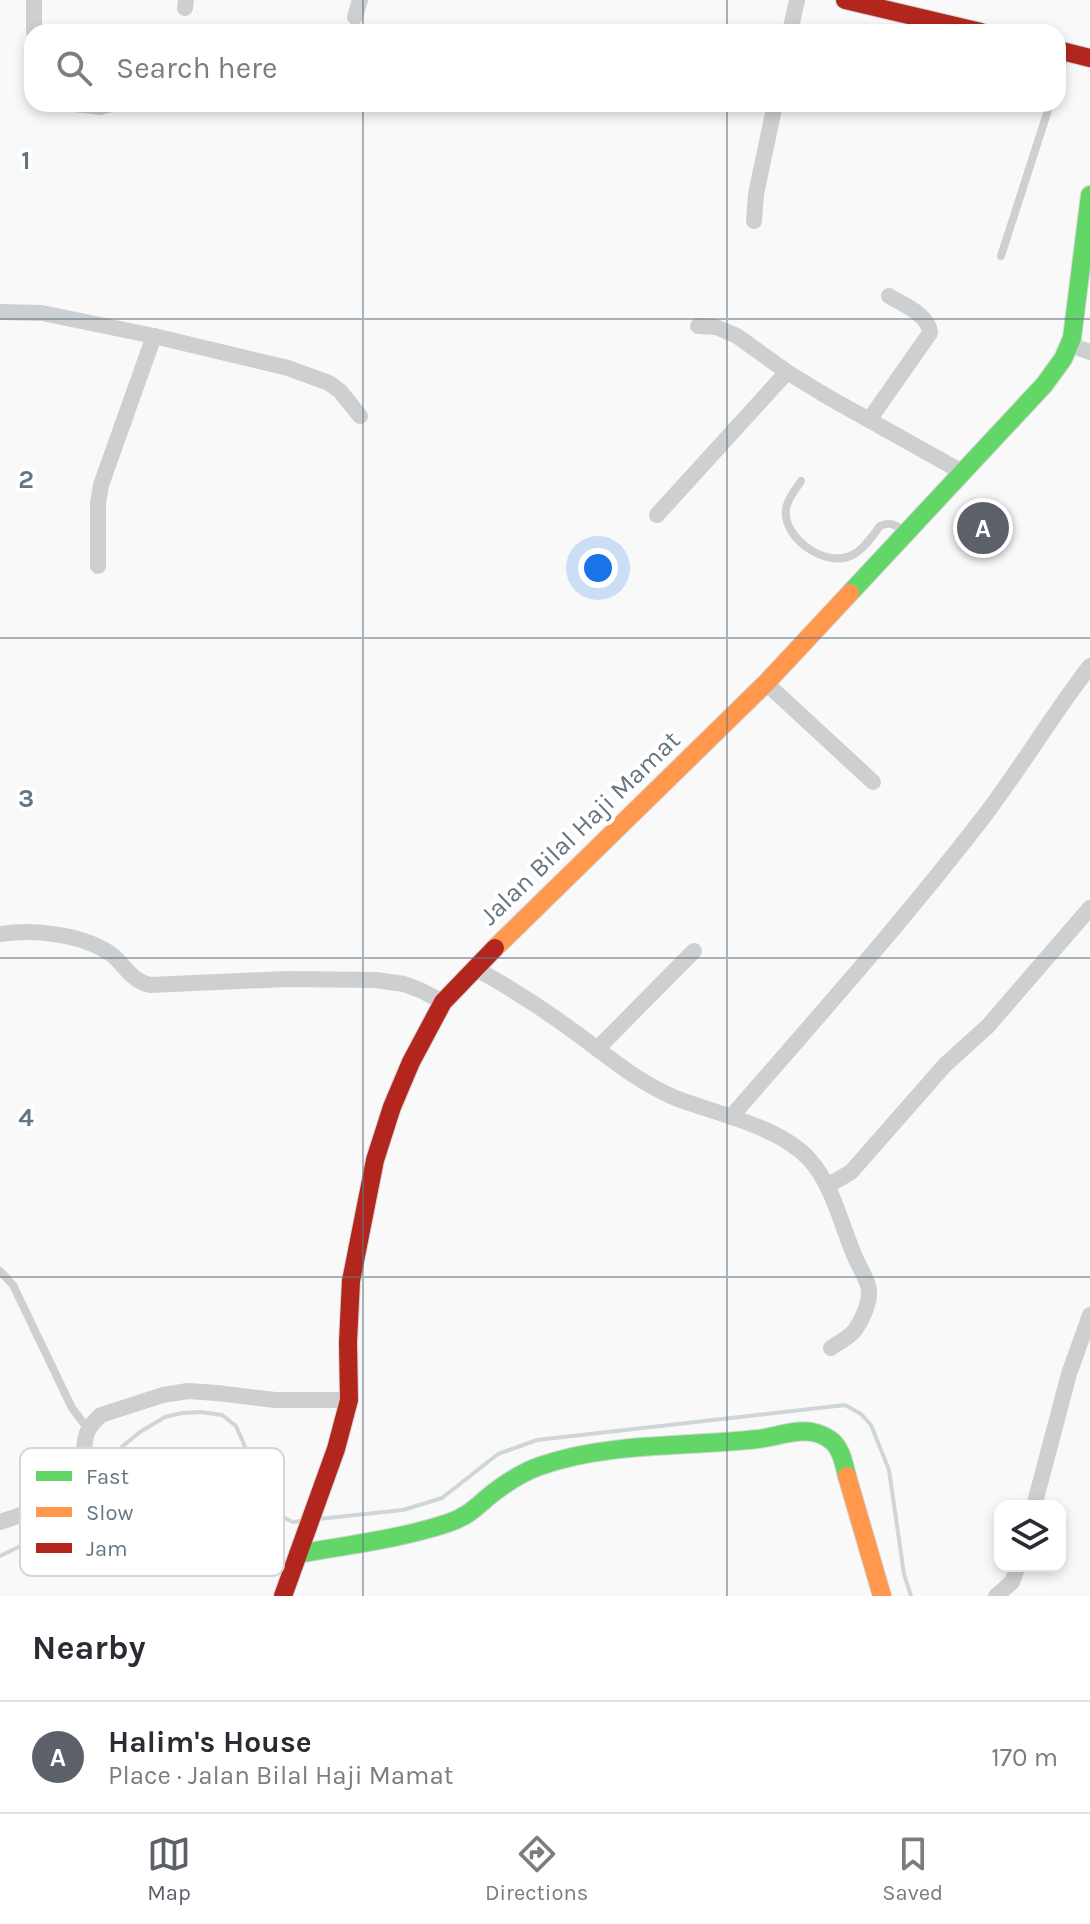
<!DOCTYPE html>
<meta charset="utf-8">
<style>
:root{--surface:#fff;--page:#f7f7f7;--text:#2b2b33;--muted:#7c7c81;--line:#e1e1e2;--accent:#5c6169}
body{margin:0;font-family:Karla,sans-serif;background:var(--page);color:var(--text)}
.controls{position:absolute;right:24px;bottom:24px;display:grid;overflow:hidden;border-radius:16px;box-shadow:0 4px 12px #0003}
.controls button{width:72px;height:72px;display:grid;place-items:center;padding:0;border:0;border-bottom:2px solid var(--line);background:var(--surface);color:var(--text);font:40px sans-serif}
.you{position:absolute;left:598px;top:568px;width:28px;height:28px;margin:-20px;border:6px solid #fff;border-radius:50%;background:#1a73e8;box-shadow:0 0 0 12px #1a73e833}
.badge{display:grid;place-items:center;width:52px;height:52px;border-radius:50%;background:var(--accent);color:#fff;font-size:26px;font-weight:700}
.pin{position:absolute;translate:-50% -50%;border:4px solid #fff;box-shadow:0 2px 8px #0006}
.list{margin:0;padding:0;list-style:none}
h2{display:flex;justify-content:space-between;align-items:center;height:104px;margin:0;padding:0 32px;font-size:34px}
h2 small{font-size:26px;font-weight:400;color:var(--muted)}
.list li{display:grid;grid-template-columns:52px 1fr auto;gap:24px;align-items:center;box-sizing:border-box;height:112px;padding:0 32px;border-top:2px solid var(--line)}
.list b{display:block;font-size:30px;white-space:nowrap}
.list p{margin:0;font-size:26px;white-space:nowrap;color:var(--muted)}
.list em{font-size:26px;font-style:normal;color:var(--muted)}
.icon{flex:none;width:44px;height:44px;fill:none;stroke:currentColor;stroke-width:2;stroke-linecap:round;stroke-linejoin:round}
.map{position:relative;flex:none;width:1090px;height:1596px;overflow:hidden}
.search{position:absolute;background:var(--surface);box-shadow:0 4px 12px #0003;left:24px;right:24px;top:24px;height:88px;display:flex;align-items:center;gap:20px;box-sizing:border-box;padding:0 28px;border-radius:24px;color:var(--muted);font-size:30px}
.sheet{height:216px;background:var(--surface)}
nav{display:flex;justify-content:space-around;align-items:center;box-sizing:border-box;height:112px;border-top:2px solid var(--line);background:var(--surface);font-size:22px;color:var(--muted)}
nav a{display:grid;justify-items:center;gap:4px}
nav .on{color:var(--accent)}
.map>svg:first-child{display:block}
.lines{fill:none;stroke-linecap:round;stroke-linejoin:round}
.stream{stroke:#ced6d9;stroke-width:4}
.fast-casing{stroke:#d5d6d7;stroke-width:20}
.slow-casing{stroke:#d5d6d7;stroke-width:20}
.jam-casing{stroke:#d5d6d7;stroke-width:20}
.lane{stroke:#cecfd0;stroke-width:8}
.street{stroke:#cecfd0;stroke-width:16}
.fast{stroke:#63d668;stroke-width:18}
.slow{stroke:#ff974d;stroke-width:18}
.jam{stroke:#b3261e;stroke-width:18}
.grid{fill:none;stroke:#657683;stroke-width:2;stroke-opacity:0.55}
.labels{text-anchor:middle;dominant-baseline:central;stroke-width:8;stroke-linejoin:round;paint-order:stroke}
.street-label{font-size:26px;fill:#657683;stroke:#fff}
.key{fill:#fff;stroke:#d1d6da;stroke-width:2}
.key-label{font-size:22px;fill:#657683}
.grid-label{font-size:26px;text-anchor:middle;font-weight:bold;fill:#657683;stroke:#fff;stroke-width:8;stroke-linejoin:round;paint-order:stroke}
</style>
<div class="map">
<svg width="1090" height="1596" viewBox="0 0 1090 1596">
<rect width="100%" height="100%" fill="#f9f9f9"/>
<g class="lines">
<!-- stream -->
<g class="stream">
<path d="M318,1519L403,1510L442,1498L498,1454L537,1440L845,1405L861,1414L871,1425L889,1470L904,1574L911,1596"/>
<path d="M0,1556L70,1522L83,1512L98,1493L118,1450L140,1432L165,1417L182,1413L201,1412L222,1415L236,1426L246,1449L247,1465L253,1484L272,1512L293,1522L301,1521"/>
</g>
<!-- fast casing -->
<g class="fast-casing">
<g id="fast">
<path d="M850,593L1044,385L1063,359L1072,338L1090,195"/>
<path d="M298,1554C348,1545 400,1539 448,1523C466,1517 473,1510 488,1497C504,1484 520,1473 540,1466C608,1442 687,1447 758,1439C776,1437 794,1429 812,1432C817,1433 825,1436 829,1439C841,1446 844,1464 847,1476"/>
</g>
</g>
<!-- slow casing -->
<g class="slow-casing">
<g id="slow">
<path d="M495,948L766,683L850,593"/>
<path d="M847,1476L882,1596"/>
</g>
</g>
<!-- jam casing -->
<g class="jam-casing">
<g id="jam">
<path d="M845,0L981,32"/>
<path d="M1058,50L1090,58"/>
<path d="M283,1596L336,1449L349,1400L348,1342L351,1281L375,1160L392,1107L411,1062L443,1002L495,948"/>
</g>
</g>
<!-- lane -->
<g class="lane">
<path d="M1058,79L1066,53"/>
<path d="M1001,256L1050,104"/>
<path d="M801,481C796,489 787,499 786,509C782,539 828,570 854,554C865,548 873,535 880,526C890,521 895,525 903,530"/>
<path d="M0,1271L13,1285L72,1408L88,1429"/>
</g>
<!-- street -->
<g class="street">
<path d="M185,8L186,0"/>
<path d="M355,17L360,0"/>
<path d="M34,32V0"/>
<path d="M790,32L797,0"/>
<path d="M74,104L100,107L112,104"/>
<path d="M754,221L756,194L775,104"/>
<path d="M0,312L42,313L154,336L288,368L329,383L340,391L360,416"/>
<path d="M698,326L716,327L737,336L787,372L828,397L962,472"/>
<path d="M1070,345L1090,352"/>
<path d="M869,420L930,333C929,315 904,305 889,296"/>
<path d="M657,515L787,372"/>
<path d="M98,566V503L101,485L154,336"/>
<path d="M766,683L873,782"/>
<path d="M0,934C34,929 82,934 111,954C125,965 131,981 150,985L287,979L376,980L404,984L420,990L443,1002"/>
<path d="M474,968C510,987 543,1009 576,1033C609,1057 640,1084 678,1099C718,1114 780,1127 809,1159C833,1185 841,1225 855,1257C859,1267 868,1280 869,1290C870,1303 862,1320 855,1330C850,1337 838,1343 831,1348"/>
<path d="M597,1049L694,951"/>
<path d="M731,1117C817,1018 905,919 985,815C1022,766 1053,714 1090,666"/>
<path d="M827,1186L851,1172L945,1065L988,1026L1090,908"/>
<path d="M1034,1506L1069,1374L1090,1315"/>
<path d="M0,1522C29,1513 71,1498 81,1466C88,1441 79,1435 101,1415L163,1395L188,1391L217,1393L275,1400H349"/>
<path d="M996,1596L1012,1582L1018,1566"/>
</g>
<!-- fast -->
<use href="#fast" class="fast"/>
<!-- slow -->
<use href="#slow" class="slow"/>
<!-- jam -->
<use href="#jam" class="jam"/>
</g>
<!-- grid -->
<path class="grid" d="M363,0V32M727,0V32M363,104V1596M727,104V1596M0,319H1090M0,638H1090M0,958H1090M0,1277H1090"/>
<g class="labels">
<!-- street labels -->
<g class="street-label">
<text transform="translate(580 828) rotate(-44)">Jalan Bilal Haji Mamat</text>
</g>
</g>
<!-- legend -->
<rect x="20" y="1448" width="264" height="128" rx="12" class="key"/>
<rect x="36" y="1471" width="36" height="10" fill="#63d668"/>
<rect x="36" y="1507" width="36" height="10" fill="#ff974d"/>
<rect x="36" y="1543" width="36" height="10" fill="#b3261e"/>
<g class="key-label">
<text x="86" y="1484">Fast</text>
<text x="86" y="1520">Slow</text>
<text x="86" y="1556">Jam</text>
</g>
<g class="grid-label">
<text x="26" y="169">1</text>
<text x="26" y="488">2</text>
<text x="26" y="807">3</text>
<text x="26" y="1126">4</text>
</g>
</svg>
<div class="controls">
<button><svg class="icon" aria-label="layers" viewBox="0 0 24 24"><path d="M12 4l9 5-9 5-9-5zM3 14l9 5 9-5"/></svg></button>
</div>
<div class="you"></div>
<div class="pin badge" style="left:983px;top:528px">A</div>
<div class="search"><svg class="icon" aria-label="search" viewBox="0 0 24 24"><circle cx="10" cy="10" r="6"/><path d="M15 15l6 6"/></svg>Search here</div>
</div>
<section class="sheet">
<h2>Nearby<small></small></h2>
<ul class="list">
<li><span class="badge">A</span><div><b>Halim's House</b><p>Place · Jalan Bilal Haji Mamat</p></div><em>170 m</em></li>
</ul>
</section>
<nav>
<a class="on"><svg class="icon" aria-label="map" viewBox="0 0 24 24"><path d="M3 6l6-2 6 2 6-2v14l-6 2-6-2-6 2zM9 4v14M15 6v14"/></svg>Map</a>
<a><svg class="icon" aria-label="directions" viewBox="0 0 24 24"><path d="M12 3l9 9-9 9-9-9zM9 14v-3h6M13 9l2 2-2 2"/></svg>Directions</a>
<a><svg class="icon" aria-label="saved" viewBox="0 0 24 24"><path d="M7 4h10v16l-5-4-5 4z"/></svg>Saved</a>
</nav>
